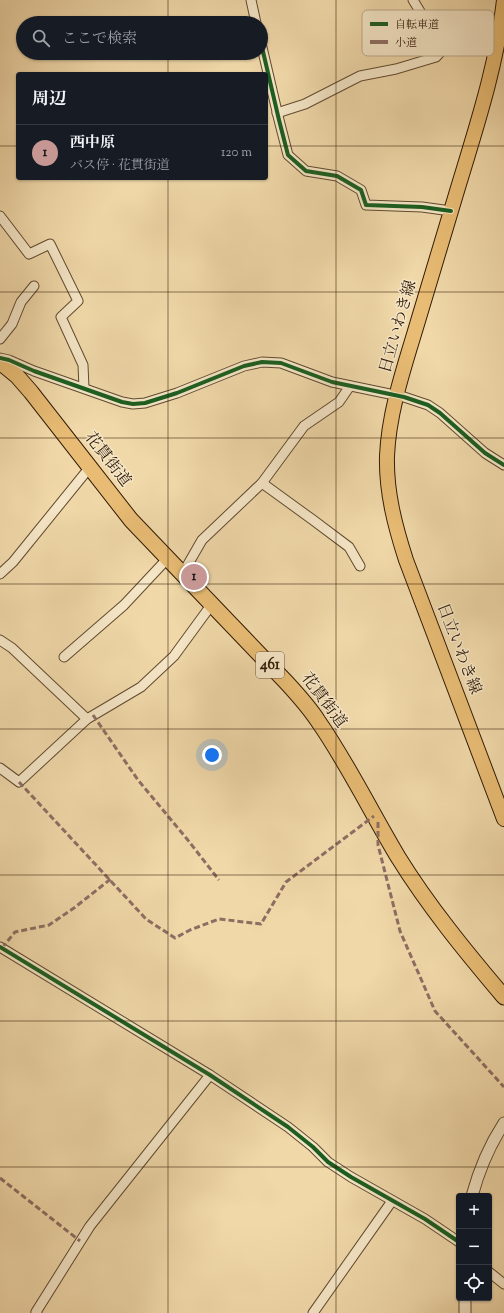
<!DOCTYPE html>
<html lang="ja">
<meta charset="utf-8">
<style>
:root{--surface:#171b24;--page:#20242c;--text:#f1f3f6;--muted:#9ea1a6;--line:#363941;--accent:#c59692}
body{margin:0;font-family:"Sorts Mill Goudy","Noto Serif JP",serif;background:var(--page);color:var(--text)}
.controls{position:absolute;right:12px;bottom:12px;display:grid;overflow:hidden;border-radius:4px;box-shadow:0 1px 3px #0004}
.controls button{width:36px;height:36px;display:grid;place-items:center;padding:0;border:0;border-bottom:1px solid var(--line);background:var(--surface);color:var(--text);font:20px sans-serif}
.you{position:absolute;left:212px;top:755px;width:14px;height:14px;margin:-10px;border:3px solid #fff;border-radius:50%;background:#1a73e8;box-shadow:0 0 0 6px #1a73e833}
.badge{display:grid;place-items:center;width:26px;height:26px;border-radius:50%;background:var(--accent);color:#111;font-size:13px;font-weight:700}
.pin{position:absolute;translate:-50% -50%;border:2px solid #fff;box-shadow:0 1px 4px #0006}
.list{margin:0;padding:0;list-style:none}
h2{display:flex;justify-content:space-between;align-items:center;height:52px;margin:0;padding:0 16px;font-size:17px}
h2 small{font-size:13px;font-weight:400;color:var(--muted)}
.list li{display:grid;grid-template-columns:26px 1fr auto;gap:12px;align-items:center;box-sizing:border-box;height:56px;padding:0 16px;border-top:1px solid var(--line)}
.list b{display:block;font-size:15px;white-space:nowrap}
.list p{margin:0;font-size:13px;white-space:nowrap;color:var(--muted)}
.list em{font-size:13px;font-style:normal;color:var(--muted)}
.icon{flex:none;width:22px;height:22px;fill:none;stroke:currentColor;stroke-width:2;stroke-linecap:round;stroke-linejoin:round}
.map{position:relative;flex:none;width:504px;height:1313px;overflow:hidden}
.search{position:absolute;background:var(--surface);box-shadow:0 1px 3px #0004;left:16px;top:16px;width:252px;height:44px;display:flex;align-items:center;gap:10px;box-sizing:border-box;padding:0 14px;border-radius:22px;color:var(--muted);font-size:15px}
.panel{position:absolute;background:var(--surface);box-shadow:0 1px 3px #0004;left:16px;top:72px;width:252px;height:108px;border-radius:4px}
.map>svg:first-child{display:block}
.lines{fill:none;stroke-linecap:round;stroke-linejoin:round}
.minor-casing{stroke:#604a2f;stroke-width:11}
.tertiary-casing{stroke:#604a2f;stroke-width:13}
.primary-casing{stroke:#301a06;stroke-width:16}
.trunk-casing{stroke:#301a06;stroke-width:17}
.minor{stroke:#f5e6c7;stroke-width:9}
.tertiary{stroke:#f5e6c7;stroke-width:11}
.primary{stroke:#e8bc74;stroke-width:14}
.trunk{stroke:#e8bc74;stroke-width:15}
.quiet{stroke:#8d6e63;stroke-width:3;stroke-dasharray:6 3;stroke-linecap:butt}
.cycleway-casing{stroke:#f5e6c7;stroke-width:6}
.cycleway{stroke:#1b5e20;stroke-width:4}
.grid{fill:none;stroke:#301a06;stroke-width:1;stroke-opacity:0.55}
.labels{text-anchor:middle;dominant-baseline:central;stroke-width:3;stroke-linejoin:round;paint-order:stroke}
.shield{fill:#f5e6c7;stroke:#6b5740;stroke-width:1}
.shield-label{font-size:15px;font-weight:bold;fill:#301a06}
.street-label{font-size:16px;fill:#301a06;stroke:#f5e6c7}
.key{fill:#f5e6c7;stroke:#baa98d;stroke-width:1}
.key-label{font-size:11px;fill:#301a06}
</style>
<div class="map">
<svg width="504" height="1313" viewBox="0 0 504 1313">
<rect width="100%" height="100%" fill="#f0d8a9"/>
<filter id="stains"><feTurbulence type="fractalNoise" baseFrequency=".005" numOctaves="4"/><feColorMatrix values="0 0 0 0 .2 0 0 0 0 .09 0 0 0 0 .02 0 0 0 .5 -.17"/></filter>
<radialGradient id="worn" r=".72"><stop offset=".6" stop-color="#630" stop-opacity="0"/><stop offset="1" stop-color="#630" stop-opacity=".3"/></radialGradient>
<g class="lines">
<!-- minor casing -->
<g class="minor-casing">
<g id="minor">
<path d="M251,0L256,23"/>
<path d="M413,0L424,18L437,29L503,40"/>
<path d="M261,43L279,120L288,155L306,171L337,176L361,190L366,205L422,207L451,211"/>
<path d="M277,113L305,104L360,76L396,69L436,57L447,45L449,31"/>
<path d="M0,216L29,254L50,244L78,301L61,317L83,365L84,388"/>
<path d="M0,339L12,324L21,302L34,286"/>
<path d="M0,358L9,360L34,371L122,402L133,404L145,403L177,393L244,366L262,362L281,363L332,382L404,397L428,405L440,413L485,453L504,465"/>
<path d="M262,483L313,520L349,547L360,566"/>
<path d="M183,573L202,540L262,483L304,426L339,402L350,386"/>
<path d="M0,574L13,562L90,467"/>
<path d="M0,640L12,648L87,719"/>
<path d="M64,657L124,605L168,558"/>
<path d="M0,768L19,782L87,719L141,687L174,656L212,604"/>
<path d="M0,947L210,1075L288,1127L313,1147L328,1162L351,1177L425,1219L459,1242"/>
<path d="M489,1272L504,1284"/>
<path d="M37,1313L36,1312L90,1226L210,1075"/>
<path d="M313,1313L392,1201"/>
</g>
</g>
<!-- tertiary casing -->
<g class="tertiary-casing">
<g id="tertiary">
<path d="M472,1196C479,1170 489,1146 504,1123"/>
<path d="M465,1313V1298"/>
</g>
</g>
<!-- primary casing -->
<g class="primary-casing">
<path id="primary" d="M504,0C497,65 476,128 457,191C444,234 431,278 418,321C405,365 389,410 387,456C386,492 395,526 406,560L504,819"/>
</g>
<!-- trunk casing -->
<g class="trunk-casing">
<path id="trunk" d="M0,362L17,376L31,392L131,520L287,683C298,695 309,707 318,721C348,764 371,812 398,857C429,907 466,952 504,997"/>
</g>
<!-- minor -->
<use href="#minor" class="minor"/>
<!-- tertiary -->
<use href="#tertiary" class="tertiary"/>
<!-- primary -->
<use href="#primary" class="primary"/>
<!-- trunk -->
<use href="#trunk" class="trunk"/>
<!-- quiet -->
<g class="quiet">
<path d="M93,715L138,780L187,839L219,880"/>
<path d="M19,782L146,919L175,938L190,930L219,919L261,924L286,882L374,816"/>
<path d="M378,822V845L400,931L435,1011L504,1087"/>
<path d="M2,948L15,932L49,925L74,908L112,878"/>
<path d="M0,1178L80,1241"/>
</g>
<!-- cycleway casing -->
<g class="cycleway-casing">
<g id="cycleway">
<path d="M261,43L279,120L288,155L306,171L337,176L361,190L366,205L422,207L451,211"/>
<path d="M0,358L9,360L34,371L122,402L133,404L145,403L177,393L244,366L262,362L281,363L332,382L404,397L428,405L440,413L485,453L504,465"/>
<path d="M0,947L210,1075L288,1127L313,1147L328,1162L351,1177L425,1219L459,1242"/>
</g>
</g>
<!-- cycleway -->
<use href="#cycleway" class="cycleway"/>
</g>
<!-- grid -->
<path class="grid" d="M168,0V23M336,0V1313M168,53V74M0,146H18M266,146H504M168,178V1313M0,292H504M0,438H504M0,584H504M0,729H504M0,875H504M0,1021H504M0,1167H504"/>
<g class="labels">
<!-- shield labels -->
<rect class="shield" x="256" y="652" width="28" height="26" rx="3"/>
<g class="shield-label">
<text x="270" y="665">461</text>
</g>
<!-- street labels -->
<g class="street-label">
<text transform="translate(399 327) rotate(-74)">日立いわき線</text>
<text transform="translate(107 460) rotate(52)">花貫街道</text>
<text transform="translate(458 649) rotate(69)">日立いわき線</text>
<text transform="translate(323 701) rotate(53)">花貫街道</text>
</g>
</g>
<!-- legend -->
<rect x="362" y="10" width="132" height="46" rx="6" class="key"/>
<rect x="370" y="22" width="18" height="4" fill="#1b5e20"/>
<rect x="370" y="40" width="18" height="4" fill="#8d6e63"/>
<g class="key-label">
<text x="395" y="28">自転車道</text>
<text x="395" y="46">小道</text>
</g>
<rect width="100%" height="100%" filter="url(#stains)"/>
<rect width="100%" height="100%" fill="url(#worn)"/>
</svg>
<div class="controls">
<button>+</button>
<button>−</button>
<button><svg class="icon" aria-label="locate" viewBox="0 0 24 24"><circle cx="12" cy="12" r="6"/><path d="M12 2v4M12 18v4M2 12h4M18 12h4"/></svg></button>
</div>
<div class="you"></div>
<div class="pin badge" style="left:194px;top:577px">1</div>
<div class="search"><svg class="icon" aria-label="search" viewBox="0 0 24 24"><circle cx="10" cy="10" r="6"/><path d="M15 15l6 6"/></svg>ここで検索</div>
<section class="panel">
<h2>周辺<small></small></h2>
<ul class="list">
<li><span class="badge">1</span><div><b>西中原</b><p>バス停 · 花貫街道</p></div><em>120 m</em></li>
</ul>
</section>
</div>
